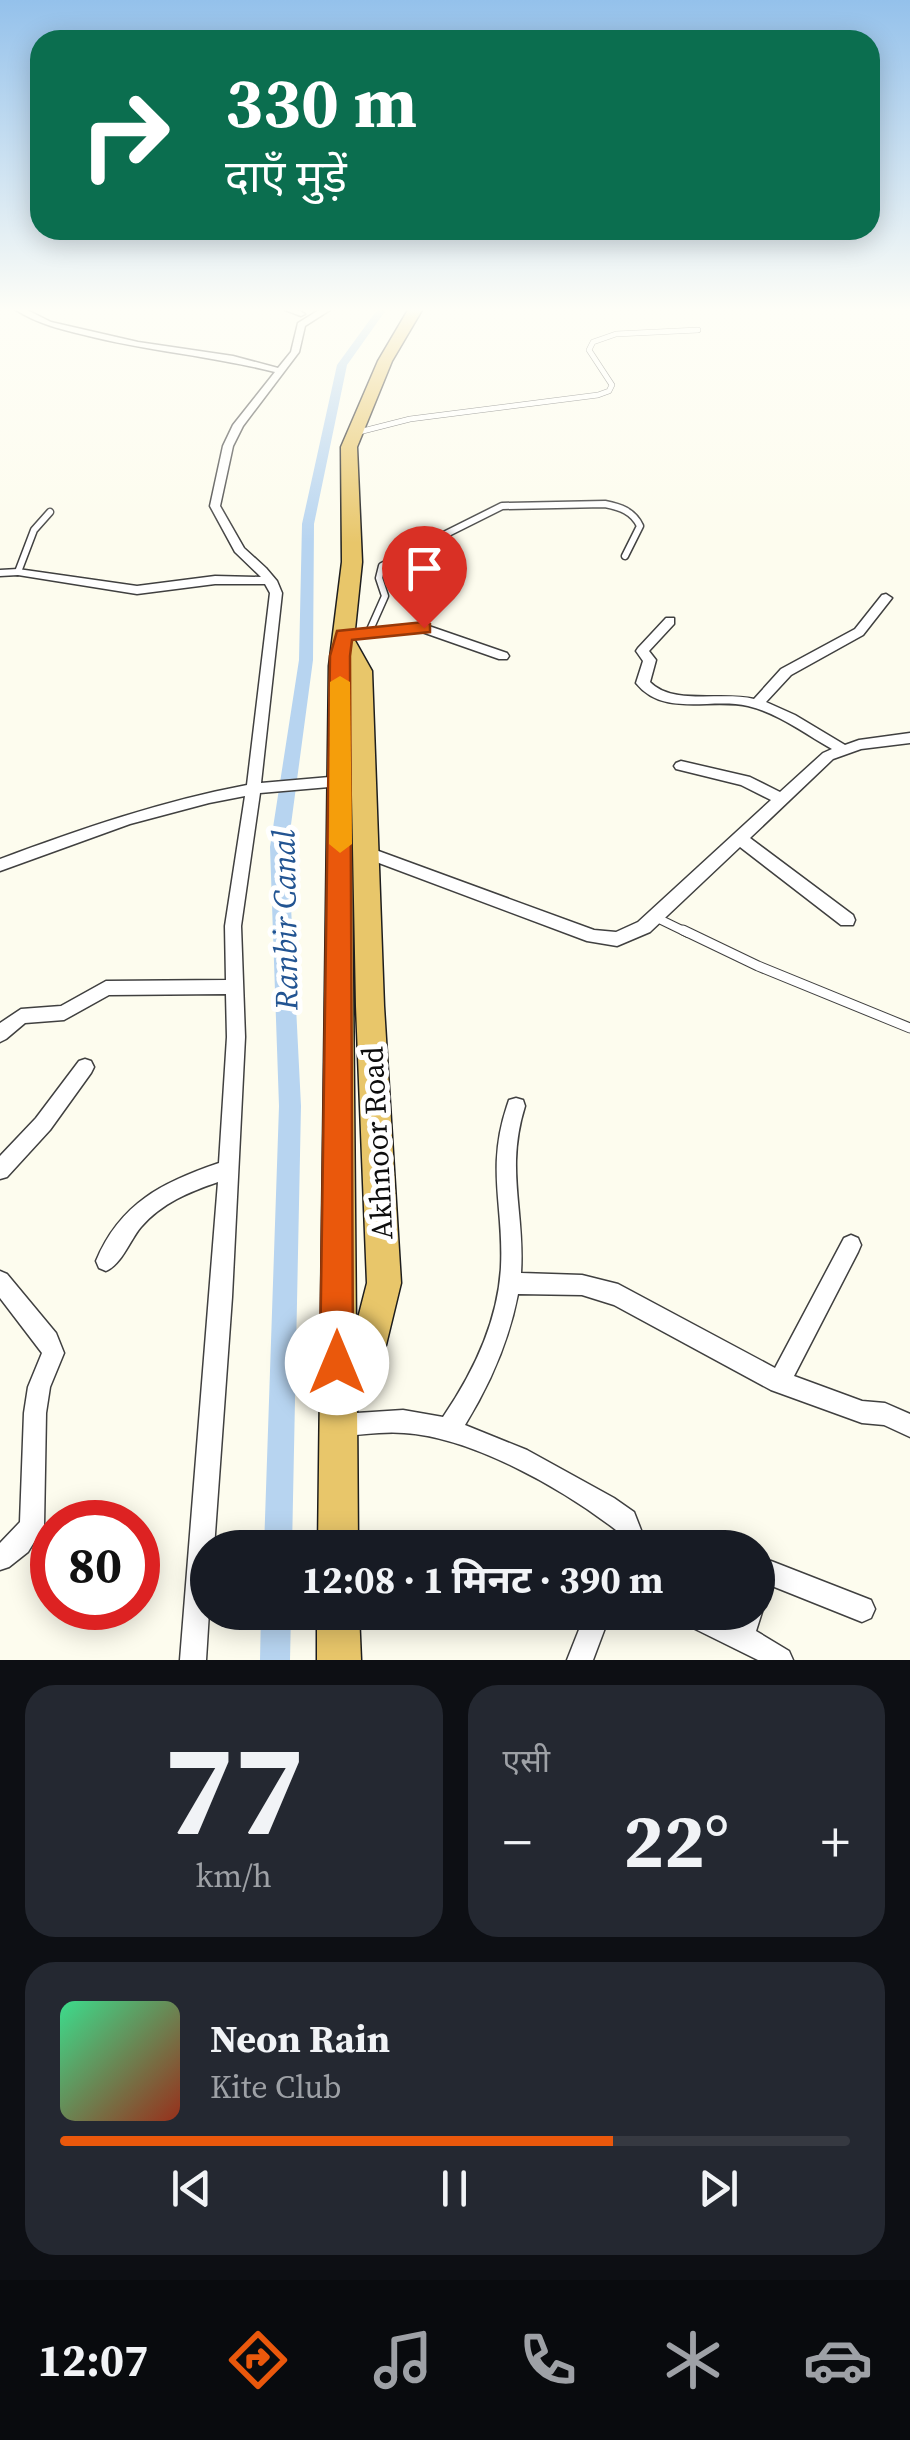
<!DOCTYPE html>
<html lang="hi">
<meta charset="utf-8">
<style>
:root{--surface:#171b24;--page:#242831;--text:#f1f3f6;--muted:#9ea1a6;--line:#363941;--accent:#ea580c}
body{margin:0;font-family:"Source Serif 4","Noto Sans Devanagari",serif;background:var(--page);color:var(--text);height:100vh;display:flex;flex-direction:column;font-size:38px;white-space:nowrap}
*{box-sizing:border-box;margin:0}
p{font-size:32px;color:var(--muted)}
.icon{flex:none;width:55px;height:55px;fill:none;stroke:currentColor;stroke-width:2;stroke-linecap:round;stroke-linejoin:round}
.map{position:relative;height:1660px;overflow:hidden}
.sheet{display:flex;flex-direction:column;gap:25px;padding:25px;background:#0d0f14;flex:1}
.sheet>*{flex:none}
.guide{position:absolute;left:30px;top:30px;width:850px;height:210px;border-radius:30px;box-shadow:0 5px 25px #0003;background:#0b6e4f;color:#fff;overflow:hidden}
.speed{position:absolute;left:30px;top:1500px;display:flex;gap:20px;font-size:50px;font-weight:700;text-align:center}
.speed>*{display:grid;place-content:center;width:130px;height:130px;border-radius:50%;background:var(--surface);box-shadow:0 5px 25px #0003;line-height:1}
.speed .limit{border:15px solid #d22;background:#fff;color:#111}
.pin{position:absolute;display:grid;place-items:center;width:85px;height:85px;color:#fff;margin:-102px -42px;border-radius:50% 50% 50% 0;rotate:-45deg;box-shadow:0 0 10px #0007}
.pin .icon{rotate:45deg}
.me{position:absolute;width:110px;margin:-55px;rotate:0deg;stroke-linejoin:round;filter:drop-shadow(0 0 8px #0008)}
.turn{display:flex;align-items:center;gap:35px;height:210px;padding:0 30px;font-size:45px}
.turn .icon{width:130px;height:130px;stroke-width:2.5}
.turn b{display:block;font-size:70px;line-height:85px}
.big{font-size:75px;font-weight:700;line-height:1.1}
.sheet .widget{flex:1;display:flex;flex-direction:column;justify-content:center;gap:15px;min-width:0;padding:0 35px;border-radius:30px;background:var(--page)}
.sheet .dial{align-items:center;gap:0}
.dial b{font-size:130px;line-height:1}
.song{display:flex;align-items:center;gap:30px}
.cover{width:120px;height:120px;border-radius:15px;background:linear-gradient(135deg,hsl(150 70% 55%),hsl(10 70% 35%))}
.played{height:10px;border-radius:5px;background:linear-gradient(90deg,var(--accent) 70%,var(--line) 70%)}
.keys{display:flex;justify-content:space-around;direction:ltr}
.heat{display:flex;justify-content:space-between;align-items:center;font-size:55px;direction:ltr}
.sheet .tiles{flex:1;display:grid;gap:25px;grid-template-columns:1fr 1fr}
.widget:last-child{grid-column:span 2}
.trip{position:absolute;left:190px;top:1530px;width:585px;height:100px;border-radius:50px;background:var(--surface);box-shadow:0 5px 25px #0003;font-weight:700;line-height:100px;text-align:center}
.menu{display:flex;height:160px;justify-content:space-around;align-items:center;background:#090b0e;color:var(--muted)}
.menu .icon{width:70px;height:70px}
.menu .selected{color:var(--accent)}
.menu b{font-size:45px;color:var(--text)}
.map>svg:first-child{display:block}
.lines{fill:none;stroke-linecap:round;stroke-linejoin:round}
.canal{fill:#b7d4f0;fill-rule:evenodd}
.service-far3-casing{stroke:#404040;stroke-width:6}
.service-far2-casing{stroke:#404040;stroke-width:9}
.service-far1-casing{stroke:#404040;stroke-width:10}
.service-casing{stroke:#404040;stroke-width:11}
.minor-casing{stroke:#404040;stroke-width:3}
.trunk-casing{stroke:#1e1e1e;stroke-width:3}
.service-far3{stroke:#fff;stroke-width:5}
.service-far2{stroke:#fff;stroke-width:6}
.service-far1{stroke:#fff;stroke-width:8}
.service{stroke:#fff;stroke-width:9}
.minor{fill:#fff;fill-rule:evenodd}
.trunk{fill:#e8c66a;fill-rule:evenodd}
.route{fill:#ea580c;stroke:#983908;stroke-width:2.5}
.slow{fill:#f59e0b}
.labels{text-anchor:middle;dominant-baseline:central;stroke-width:10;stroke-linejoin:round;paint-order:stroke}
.street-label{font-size:30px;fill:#0d0d0d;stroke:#fff}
.water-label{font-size:32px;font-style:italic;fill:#225492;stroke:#fff}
</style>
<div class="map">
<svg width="910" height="1660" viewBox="0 0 910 1660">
<rect width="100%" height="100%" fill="#fdfcee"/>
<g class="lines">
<!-- canal -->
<g class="canal">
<polygon points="377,310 386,310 347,365 314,524 313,660 288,847 301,1106 292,1548 264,1548 279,1106 270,847 299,660 302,524 337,365"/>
<polygon points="261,1612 291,1612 290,1660 260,1660"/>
</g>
<!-- service-far3 casing -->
<g class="service-far3-casing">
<polyline id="service-far3" points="355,433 410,419 598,395 609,391 612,385 589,350 593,342 616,334 698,330"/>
</g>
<!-- service-far2 casing -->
<g class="service-far2-casing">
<g id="service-far2">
<polyline points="18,572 34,530 50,512"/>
<path d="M369,632l16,-36 -6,-18 3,-12 120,-60 103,-2c15,3 28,7 35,22l-15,30"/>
</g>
</g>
<!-- service-far1 casing -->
<g class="service-far1-casing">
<polyline id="service-far1" points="655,917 688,933"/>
</g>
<!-- service casing -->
<g class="service-casing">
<polyline id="service" points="683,930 758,966 910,1028"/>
</g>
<!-- minor casing -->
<g class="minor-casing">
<g id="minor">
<path d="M16,310h11l24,12 87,20 95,14 45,12 13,-16 7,-29 21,-13h11l-25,16 -6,26 -56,74 -10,20 -13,60 24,42 22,20 11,13 5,12 -21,190 80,-7 7,5 -7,5 -81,7 -19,133 4,111 -13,260 -18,251h-6l1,64 -3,48h-26l38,-478c-29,10 -56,21 -77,45 -11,13 -19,37 -35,44l-7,-3 -3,-7c24,-58 67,-79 123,-98l8,-126 -1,-43 -117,1 -45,25 -39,3 -19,16 -6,3v-19l21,-14 40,-3 45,-25 120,-1 -1,-54 20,-130 -36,7 -79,21 -130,47v-12c81,-30 162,-58 247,-74l23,-192 -5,-9h-50l-78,10 -119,-19 -18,1v-6l18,-1 119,17 78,-10 46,1 -26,-25 -25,-46 13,-60 10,-21 42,-53c-59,-15 -119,-20 -178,-34 -28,-7 -56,-12 -81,-28z"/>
<polygon points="285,310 298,310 305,314 301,316"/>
<path d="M886,594l6,4 -29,37 -72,40 -25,27 29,13 50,30 14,-5 51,-7v10l-49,6 -28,10 -83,79 103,77 2,5 -2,5h-12l-101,-78 -90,85 -33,14 -30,-5 -224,-84 -3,-4 3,-4h10l221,81 22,2 22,-10 133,-122 -30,-15 -65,-16 -2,-3 2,-3 5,-2 69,16 30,15 43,-39 9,-4c-27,-15 -54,-36 -84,-43 -37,-9 -84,12 -112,-23l7,-22 -7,-10 2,-3 28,-30h8v6l-25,27 7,9 -6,22c23,24 73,9 104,17l27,-30 74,-40 27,-34z"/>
<polygon points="423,624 507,653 509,656 507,659 499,659 422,632 344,639 338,635 344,631"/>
<polygon points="85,1059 91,1061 94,1067 91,1073 50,1130 7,1177 0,1179 0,1156 36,1118 79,1061"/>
<path d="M516,1098l7,2 2,6c-20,64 0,105 -4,167l61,2 36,9 157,84 69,-130 7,-3 7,3 3,7 -3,7 -64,124 68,25 23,2 25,11v23l-26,-12 -22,-2 -91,-33 -157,-85 -32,-10 -64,-1c-9,47 -28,90 -53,131l62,25 87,48 20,14 7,18 -4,18h-24l3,-18c-53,-41 -144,-93 -212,-97 -21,-2 -42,2 -63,3l-8,-3 -3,-8 3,-8 8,-3 62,-4 40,7c30,-44 55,-95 58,-150 3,-61 -15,-98 6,-161l2,-6z"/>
<polygon points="0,1271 7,1274 56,1333 64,1353 50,1387 46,1413 44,1526 28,1552 9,1567 0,1570 0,1543 20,1522 24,1413 28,1387 42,1353 0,1298"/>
<polygon points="771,1561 871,1600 875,1609 871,1618 862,1622 772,1586 767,1597 758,1600 758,1564"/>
<polygon points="758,1603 762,1612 756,1631 789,1651 793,1660 758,1660 679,1621 676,1612 717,1612 734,1621 736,1612 758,1612"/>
<polygon points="586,1612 611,1612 593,1660 567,1660"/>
</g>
</g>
<!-- trunk casing -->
<g class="trunk-casing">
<g id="trunk">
<path d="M408,310h14l-30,51 -35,86 5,115 -8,77 18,32 12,335 17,277 -15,62 -29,58 1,145h-40l11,-882 13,-104 -1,-115 37,-86zM351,742l5,264 11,277 -11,43z"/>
<polygon points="317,1612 359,1612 361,1660 317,1660"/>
</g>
</g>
<!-- service-far3 -->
<use href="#service-far3" class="service-far3"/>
<!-- service-far2 -->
<use href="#service-far2" class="service-far2"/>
<!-- service-far1 -->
<use href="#service-far1" class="service-far1"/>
<!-- service -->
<use href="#service" class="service"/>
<!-- minor -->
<use href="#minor" class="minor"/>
<!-- trunk -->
<use href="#trunk" class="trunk"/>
</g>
<!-- sky -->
<linearGradient id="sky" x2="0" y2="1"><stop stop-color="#94c1eb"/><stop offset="0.57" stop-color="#fefef7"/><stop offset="1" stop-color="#fefef7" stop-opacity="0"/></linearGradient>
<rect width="910" height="543" fill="url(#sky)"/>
<!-- route -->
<polygon class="route" points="424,622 430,624 430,632 352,640 350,656 353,1363 349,1375 337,1380 325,1375 320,1363 330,656 337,631"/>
<!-- slow -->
<polygon class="slow" points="340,676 350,682 352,844 340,853 329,844 330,682"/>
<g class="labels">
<!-- street labels -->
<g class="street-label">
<text transform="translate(377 1143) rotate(-93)">Akhnoor Road</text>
</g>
<!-- water labels -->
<g class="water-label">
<text transform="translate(285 920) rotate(-91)">Ranbir Canal</text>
</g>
</g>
</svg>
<div class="speed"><div class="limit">80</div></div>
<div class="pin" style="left:424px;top:628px;background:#d93025"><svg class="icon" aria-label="arrive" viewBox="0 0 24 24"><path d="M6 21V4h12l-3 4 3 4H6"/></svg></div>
<svg class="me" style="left:337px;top:1363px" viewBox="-20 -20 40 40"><circle r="19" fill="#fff"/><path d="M0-13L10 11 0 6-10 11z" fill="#ea580c"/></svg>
<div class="trip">12:08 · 1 मिनट · 390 m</div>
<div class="guide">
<div class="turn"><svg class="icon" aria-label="right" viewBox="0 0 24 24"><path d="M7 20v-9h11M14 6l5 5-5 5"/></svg><div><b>330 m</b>दाएँ मुड़ें</div></div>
</div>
</div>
<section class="sheet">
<div class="tiles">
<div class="widget dial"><b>77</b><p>km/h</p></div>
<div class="widget"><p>एसी</p>
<div class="heat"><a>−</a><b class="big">22°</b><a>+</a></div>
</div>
<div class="widget">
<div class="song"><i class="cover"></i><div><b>Neon Rain</b><p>Kite Club</p></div></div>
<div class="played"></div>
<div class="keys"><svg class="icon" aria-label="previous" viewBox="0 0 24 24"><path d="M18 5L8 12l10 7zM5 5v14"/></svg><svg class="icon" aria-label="pause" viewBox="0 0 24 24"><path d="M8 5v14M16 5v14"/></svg><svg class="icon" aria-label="next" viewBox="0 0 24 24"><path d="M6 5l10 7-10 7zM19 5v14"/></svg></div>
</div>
</div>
</section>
<nav class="menu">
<b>12:07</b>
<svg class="icon selected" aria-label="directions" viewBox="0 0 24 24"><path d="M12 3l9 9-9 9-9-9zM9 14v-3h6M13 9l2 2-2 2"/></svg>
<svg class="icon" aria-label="music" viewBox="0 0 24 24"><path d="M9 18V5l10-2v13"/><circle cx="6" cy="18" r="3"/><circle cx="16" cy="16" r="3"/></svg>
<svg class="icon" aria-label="phone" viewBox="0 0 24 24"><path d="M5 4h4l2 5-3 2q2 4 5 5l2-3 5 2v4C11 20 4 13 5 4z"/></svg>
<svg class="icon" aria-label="climate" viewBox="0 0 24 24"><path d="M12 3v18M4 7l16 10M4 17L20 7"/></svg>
<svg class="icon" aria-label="car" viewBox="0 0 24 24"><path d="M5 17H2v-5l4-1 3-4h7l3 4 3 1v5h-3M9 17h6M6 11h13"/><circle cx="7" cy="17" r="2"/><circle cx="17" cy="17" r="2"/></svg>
</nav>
